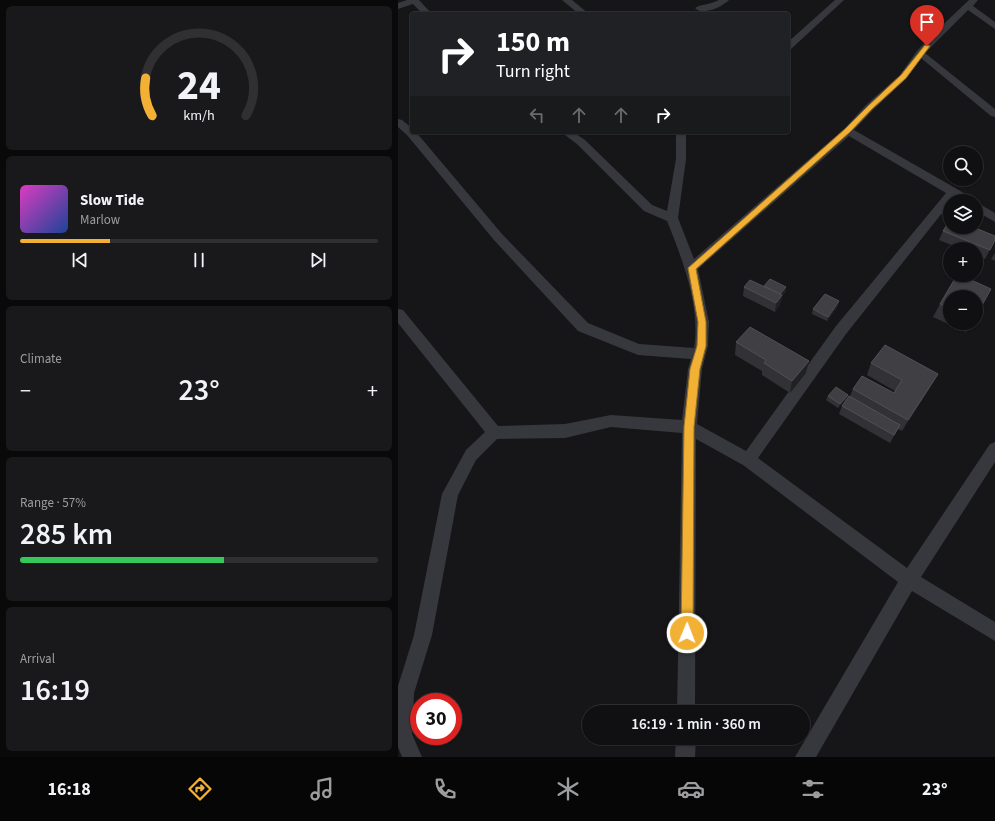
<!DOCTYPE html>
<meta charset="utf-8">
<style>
:root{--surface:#101012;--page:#19191b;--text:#f1f3f6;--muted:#9c9d9f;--line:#303032;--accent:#f2b134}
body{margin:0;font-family:"Source Sans 3",sans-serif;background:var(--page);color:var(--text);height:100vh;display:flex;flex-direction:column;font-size:15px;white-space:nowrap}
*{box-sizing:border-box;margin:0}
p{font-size:13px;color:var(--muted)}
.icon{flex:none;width:22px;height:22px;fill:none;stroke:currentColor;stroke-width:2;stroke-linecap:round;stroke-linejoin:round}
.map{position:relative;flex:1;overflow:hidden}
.drawer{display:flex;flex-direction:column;gap:6px;padding:6px;background:#09090a;width:398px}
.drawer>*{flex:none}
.top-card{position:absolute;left:12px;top:12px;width:380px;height:122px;border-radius:4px;box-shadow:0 1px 3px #0004,0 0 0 1px var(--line);background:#202124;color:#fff;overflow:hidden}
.tools{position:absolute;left:545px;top:146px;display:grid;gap:8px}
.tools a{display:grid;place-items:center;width:40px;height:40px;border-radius:50%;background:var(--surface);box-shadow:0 1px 3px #0004,0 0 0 1px var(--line);font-size:20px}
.speed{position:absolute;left:12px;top:693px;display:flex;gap:8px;font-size:20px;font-weight:700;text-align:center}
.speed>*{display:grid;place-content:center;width:52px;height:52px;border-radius:50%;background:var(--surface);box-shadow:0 1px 3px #0004,0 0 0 1px var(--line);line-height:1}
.speed .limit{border:6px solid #d22;background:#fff;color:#111}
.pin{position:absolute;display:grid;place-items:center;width:34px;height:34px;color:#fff;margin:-41px -17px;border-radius:50% 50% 50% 0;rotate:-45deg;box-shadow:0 0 4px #0007}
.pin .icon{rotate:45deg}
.me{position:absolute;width:44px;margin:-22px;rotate:1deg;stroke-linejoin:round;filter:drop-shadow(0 0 3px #0008)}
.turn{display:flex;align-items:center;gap:14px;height:84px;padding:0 20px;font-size:18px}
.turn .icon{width:52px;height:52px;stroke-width:2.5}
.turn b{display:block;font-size:28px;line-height:34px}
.lanes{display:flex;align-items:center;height:38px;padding:0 20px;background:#0003;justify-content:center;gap:20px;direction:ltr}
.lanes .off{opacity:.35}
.big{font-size:30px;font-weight:600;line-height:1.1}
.drawer .widget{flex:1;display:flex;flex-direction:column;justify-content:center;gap:6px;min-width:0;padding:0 14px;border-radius:6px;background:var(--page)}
.drawer .dial{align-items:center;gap:0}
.dial svg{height:104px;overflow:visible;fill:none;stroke:var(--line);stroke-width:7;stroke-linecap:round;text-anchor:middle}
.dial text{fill:var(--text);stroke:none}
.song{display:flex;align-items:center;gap:12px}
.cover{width:48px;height:48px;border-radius:6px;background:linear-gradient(135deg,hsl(310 70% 55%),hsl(220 70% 35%))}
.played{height:4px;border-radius:2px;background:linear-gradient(90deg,var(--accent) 25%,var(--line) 25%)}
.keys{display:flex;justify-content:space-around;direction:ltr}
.heat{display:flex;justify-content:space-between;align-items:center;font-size:22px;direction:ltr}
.charge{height:6px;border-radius:3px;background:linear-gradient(90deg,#34c759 57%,var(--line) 0)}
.trip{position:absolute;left:184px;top:705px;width:228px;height:40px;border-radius:20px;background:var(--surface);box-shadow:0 1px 3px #0004,0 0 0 1px var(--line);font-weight:600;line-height:40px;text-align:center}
.tab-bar{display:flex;height:64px;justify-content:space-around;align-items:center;background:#060607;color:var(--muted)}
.tab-bar .icon{width:28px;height:28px}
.tab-bar .active{color:var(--accent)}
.tab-bar b{font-size:18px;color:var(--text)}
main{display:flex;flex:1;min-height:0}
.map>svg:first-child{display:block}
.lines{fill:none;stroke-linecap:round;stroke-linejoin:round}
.street{fill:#37383d;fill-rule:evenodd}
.wall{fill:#323236}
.shaded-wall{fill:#212124}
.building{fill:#3f3f44;stroke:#4f5156}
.route{fill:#f2b134;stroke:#9d7322}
</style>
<main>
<section class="drawer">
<div class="widget dial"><svg viewBox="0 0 100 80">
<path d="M14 69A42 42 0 1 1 86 69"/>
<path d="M14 69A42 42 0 0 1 9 40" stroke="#f2b134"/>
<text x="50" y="56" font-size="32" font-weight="700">24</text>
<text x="50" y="72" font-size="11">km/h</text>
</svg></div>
<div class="widget">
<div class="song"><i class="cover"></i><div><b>Slow Tide</b><p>Marlow</p></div></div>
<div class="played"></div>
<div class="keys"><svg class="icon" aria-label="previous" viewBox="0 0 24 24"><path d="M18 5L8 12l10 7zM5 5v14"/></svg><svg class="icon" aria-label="pause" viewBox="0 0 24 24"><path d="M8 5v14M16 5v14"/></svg><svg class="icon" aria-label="next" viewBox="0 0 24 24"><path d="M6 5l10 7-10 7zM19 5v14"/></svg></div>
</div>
<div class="widget"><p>Climate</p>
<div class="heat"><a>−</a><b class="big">23°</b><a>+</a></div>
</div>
<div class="widget"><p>Range · 57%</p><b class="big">285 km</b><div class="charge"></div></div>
<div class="widget"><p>Arrival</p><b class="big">16:19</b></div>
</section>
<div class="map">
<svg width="597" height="757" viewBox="0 0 597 757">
<rect width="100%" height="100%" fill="#161618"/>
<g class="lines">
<!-- street -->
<g class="street">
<polygon points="9,0 21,0 34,14 25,14 15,4 0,9 0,3"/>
<polygon points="164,0 174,0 191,14 181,14"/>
<path d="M321,0h10c-7,7 -26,16 -34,8 5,-4 15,-3 24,-8z"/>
<polygon points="437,0 446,0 393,49 390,50 390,42"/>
<path d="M571,0h9l-5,6 22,16v7l-27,-19 -43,43 70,56v8l-4,-1 -70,-58 -15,21 -32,30 -20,21 103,59 15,9 2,3h-15l-5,-3 -4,3v2l-104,131 -88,124 149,110 83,-124 5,-2v20l-74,115 74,45v19l-83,-50 -96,166h-21l103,-175 -155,-117 -47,-26 -1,273h-18l5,-279 -71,-6 -46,11 -68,1 -21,21 -18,35 -26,140 -18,58 -2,41 10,23h-20l-4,-10v-61l16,-51 28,-141 24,-44 19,-18 -87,-109v-14l5,1 95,116 67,-2 46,-9 71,5 6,-51 3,-10 -53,-4 -60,-24 -84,-91 -87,-105 -9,-8v-8l4,1 10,8v4h4l86,102 86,89 51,21 55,4c7,-41 -12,-90 -27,-127l-23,-10 -67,-67 -16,-12h12l12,8 67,65 15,6 9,-52v-27h10v27l-8,59 16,41 150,-130 22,-24 34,-30 17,-24 13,-14zM451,136l97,57 -110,133 -90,125 -49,-27 5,-55 6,-23 1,-24 -11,-53z"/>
<polygon points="578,202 597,213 597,222 578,211"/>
<polygon points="278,738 298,738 297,757 277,757"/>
</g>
</g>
<!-- wall -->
<g class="wall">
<polygon points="545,231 597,240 587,259 578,255 578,249 563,249 541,240"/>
<polygon points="597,253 597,261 593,259"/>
<polygon points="366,286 388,291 384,296 382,304 377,312 345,296 346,287"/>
<polygon points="552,297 552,323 574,323 568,332 535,317 542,304"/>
<polygon points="440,306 429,321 414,314 415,309"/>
<polygon points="338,342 408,373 392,393 364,375 364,371 337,355"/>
<polygon points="473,363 540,374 533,386 504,431 500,429 492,443 441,414 444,406 452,396 455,389 496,393 497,391 469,375"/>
<polygon points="450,395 448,399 440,408 428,400 430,396"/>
</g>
<!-- shaded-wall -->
<g class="shaded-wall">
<polygon points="388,287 388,291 384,296 382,304 377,312 378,303 380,297"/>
<polygon points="441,301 440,306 429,321 430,317"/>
<polygon points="411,361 408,373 392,393 394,381"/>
<polygon points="540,374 533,386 504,431 510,420"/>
<polygon points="450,395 448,399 440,408 442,404"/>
</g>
<!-- building -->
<g class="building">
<polygon points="552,220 552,227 575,227 597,236 597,240 592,250 545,231"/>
<polygon points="559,275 562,275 593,289 578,316 578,297 552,297 552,309 542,304"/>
<polygon points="372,279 388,287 382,294 366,286"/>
<polygon points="352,280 384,295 378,303 346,287"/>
<polygon points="427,294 441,301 430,317 415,309"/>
<polygon points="352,327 411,361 394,381 366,363 368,360 338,342"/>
<polygon points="487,345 540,374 510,420 455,389 464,376 496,393 504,380 473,363"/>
<polygon points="438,387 450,395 442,404 430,396"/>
<polygon points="451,396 502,425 496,435 444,406"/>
</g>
<!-- route -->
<polygon class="route" points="527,45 532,46 508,78 474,109 452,132 298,269 308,322 308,346 302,369 296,427 295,633 293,637 289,638 285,637 283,633 286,427 292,369 299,346 300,322 290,268 447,129 470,106 503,75"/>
</svg>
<div class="tools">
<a><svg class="icon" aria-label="search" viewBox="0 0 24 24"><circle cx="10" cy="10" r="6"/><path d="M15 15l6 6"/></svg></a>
<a><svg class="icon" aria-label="layers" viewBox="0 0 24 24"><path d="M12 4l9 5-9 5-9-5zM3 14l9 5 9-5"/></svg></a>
<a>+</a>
<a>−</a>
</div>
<div class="speed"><div class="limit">30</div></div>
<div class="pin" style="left:529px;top:46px;background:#d93025"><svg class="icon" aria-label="arrive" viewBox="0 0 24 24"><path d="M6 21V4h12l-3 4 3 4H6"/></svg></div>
<svg class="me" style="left:289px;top:633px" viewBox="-20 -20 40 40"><circle r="17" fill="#f2b134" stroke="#fff" stroke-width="3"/><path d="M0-11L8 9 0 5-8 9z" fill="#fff"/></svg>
<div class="trip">16:19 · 1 min · 360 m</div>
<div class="top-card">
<div class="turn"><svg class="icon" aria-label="right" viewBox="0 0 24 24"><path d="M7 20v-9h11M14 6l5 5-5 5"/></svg><div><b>150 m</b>Turn right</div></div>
<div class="lanes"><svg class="icon off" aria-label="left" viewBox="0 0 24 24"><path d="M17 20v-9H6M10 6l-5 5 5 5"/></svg><svg class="icon off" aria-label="ahead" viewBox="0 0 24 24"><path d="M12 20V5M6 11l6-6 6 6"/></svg><svg class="icon off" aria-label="ahead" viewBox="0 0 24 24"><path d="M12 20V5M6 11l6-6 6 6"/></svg><svg class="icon" aria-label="right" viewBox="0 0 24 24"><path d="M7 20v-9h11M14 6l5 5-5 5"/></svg></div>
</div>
</div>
</main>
<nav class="tab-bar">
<b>16:18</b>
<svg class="icon active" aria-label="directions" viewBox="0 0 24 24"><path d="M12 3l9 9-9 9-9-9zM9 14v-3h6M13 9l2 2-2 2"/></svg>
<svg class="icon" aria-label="music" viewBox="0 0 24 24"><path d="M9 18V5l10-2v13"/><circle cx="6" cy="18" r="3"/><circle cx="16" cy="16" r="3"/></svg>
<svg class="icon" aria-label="phone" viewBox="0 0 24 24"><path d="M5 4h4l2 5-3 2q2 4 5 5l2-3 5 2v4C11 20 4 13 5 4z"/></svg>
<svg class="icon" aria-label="climate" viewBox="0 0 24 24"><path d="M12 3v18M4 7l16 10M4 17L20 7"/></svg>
<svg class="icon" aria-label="car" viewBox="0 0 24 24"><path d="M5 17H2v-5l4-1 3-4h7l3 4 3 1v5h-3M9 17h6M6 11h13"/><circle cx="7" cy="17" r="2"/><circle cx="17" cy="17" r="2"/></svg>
<svg class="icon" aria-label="filters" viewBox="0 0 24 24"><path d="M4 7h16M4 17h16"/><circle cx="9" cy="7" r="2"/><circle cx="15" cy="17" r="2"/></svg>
<b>23°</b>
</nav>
